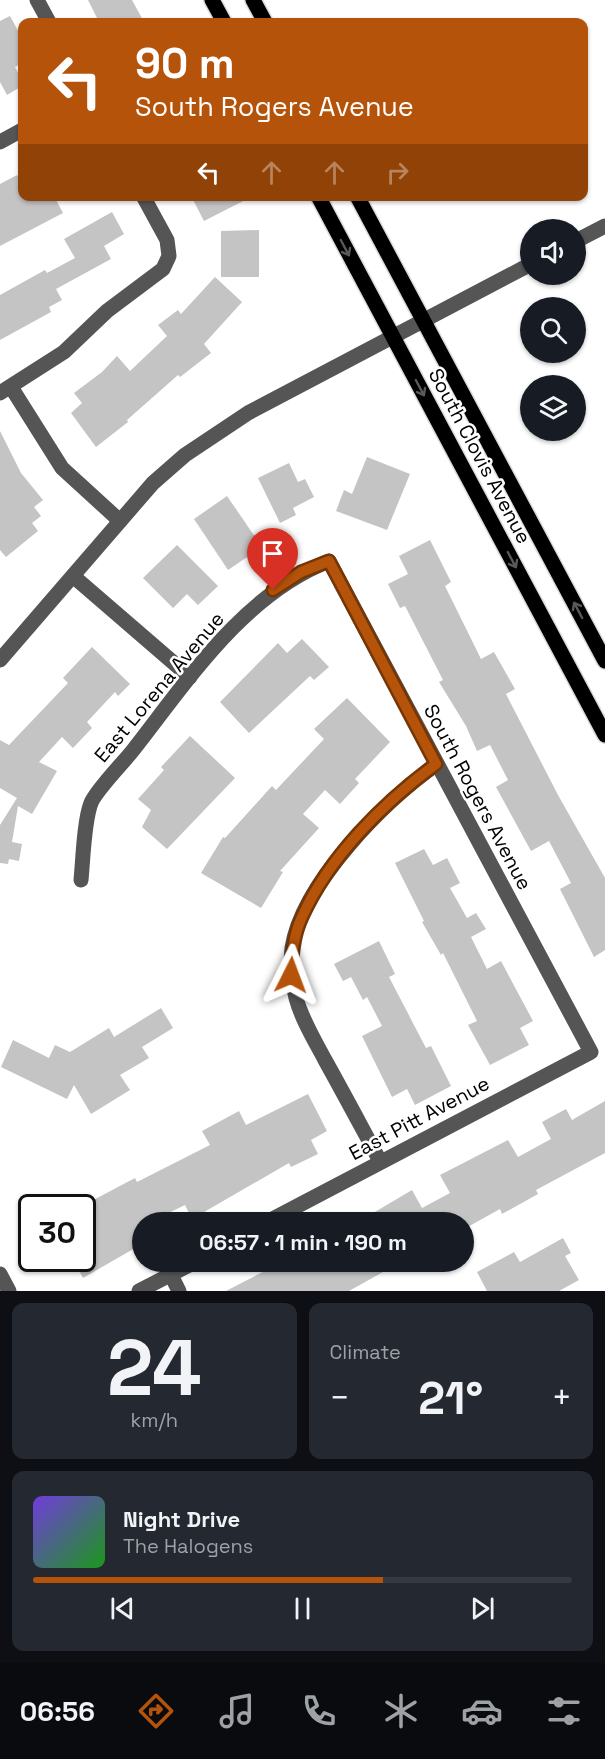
<!DOCTYPE html>
<meta charset="utf-8">
<style>
:root{--surface:#171b24;--page:#242831;--text:#f1f3f6;--muted:#9ea1a6;--line:#363941;--accent:#b45309}
body{margin:0;font-family:"Space Grotesk",sans-serif;background:var(--page);color:var(--text);height:100vh;display:flex;flex-direction:column;font-size:22px;white-space:nowrap}
*{box-sizing:border-box;margin:0}
p{font-size:20px;color:var(--muted)}
.icon{flex:none;width:33px;height:33px;fill:none;stroke:currentColor;stroke-width:2;stroke-linecap:round;stroke-linejoin:round}
.map{position:relative;height:1291px;overflow:hidden}
.sheet{display:flex;flex-direction:column;gap:12px;padding:12px;background:#0d0f14;flex:1}
.sheet>*{flex:none}
.guide{position:absolute;left:18px;top:18px;width:570px;height:183px;border-radius:12px;box-shadow:0 2px 4px #0004;background:#b45309;color:#fff;overflow:hidden}
.controls{position:absolute;left:520px;top:219px;display:grid;gap:12px}
.controls a{display:grid;place-items:center;width:66px;height:66px;border-radius:50%;background:var(--surface);box-shadow:0 2px 4px #0004;font-size:30px}
.speed{position:absolute;left:18px;top:1194px;display:flex;gap:12px;font-size:30px;font-weight:700;text-align:center}
.speed>*{display:grid;place-content:center;width:78px;height:78px;border-radius:50%;background:var(--surface);box-shadow:0 2px 4px #0004;line-height:1}
.speed .limit{border:3px solid #111;border-radius:9px;background:#fff;color:#111}
.pin{position:absolute;display:grid;place-items:center;width:51px;height:51px;color:#fff;margin:-62px -26px;border-radius:50% 50% 50% 0;rotate:-45deg;box-shadow:0 0 6px #0007}
.pin .icon{rotate:45deg}
.me{position:absolute;width:66px;margin:-33px;rotate:3deg;stroke-linejoin:round;filter:drop-shadow(0 0 4px #0008)}
.turn{display:flex;align-items:center;gap:21px;height:126px;padding:0 18px;font-size:27px}
.turn .icon{width:78px;height:78px;stroke-width:2.5}
.turn b{display:block;font-size:42px;line-height:51px}
.lanes{display:flex;align-items:center;height:57px;padding:0 18px;background:#0003;justify-content:center;gap:30px;direction:ltr}
.lanes .off{opacity:.35}
.big{font-size:45px;font-weight:700;line-height:1.1}
.sheet .widget{flex:1;display:flex;flex-direction:column;justify-content:center;gap:9px;min-width:0;padding:0 21px;border-radius:12px;background:var(--page)}
.sheet .dial{align-items:center;gap:0}
.dial b{font-size:78px;line-height:1}
.song{display:flex;align-items:center;gap:18px}
.cover{width:72px;height:72px;border-radius:9px;background:linear-gradient(135deg,hsl(260 70% 55%),hsl(120 70% 35%))}
.played{height:6px;border-radius:3px;background:linear-gradient(90deg,var(--accent) 65%,var(--line) 65%)}
.keys{display:flex;justify-content:space-around;direction:ltr}
.heat{display:flex;justify-content:space-between;align-items:center;font-size:33px;direction:ltr}
.sheet .tiles{flex:1;display:grid;gap:12px;grid-template-columns:1fr 1fr}
.widget:last-child{grid-column:span 2}
.trip{position:absolute;left:132px;top:1212px;width:342px;height:60px;border-radius:30px;background:var(--surface);box-shadow:0 2px 4px #0004;font-weight:700;line-height:60px;text-align:center}
.tab-bar{display:flex;height:96px;justify-content:space-around;align-items:center;background:#090b0e;color:var(--muted)}
.tab-bar .icon{width:42px;height:42px}
.tab-bar .active{color:var(--accent)}
.tab-bar b{font-size:27px;color:var(--text)}
.map>svg:first-child{display:block}
.building{fill:#c4c4c4}
.lines{fill:none;stroke-linecap:round;stroke-linejoin:round}
.major-casing{stroke:#dbdbdb;stroke-width:18}
.minor{stroke:#555;stroke-width:15}
.major{stroke:#000;stroke-width:15}
.oneway{stroke:#595959}
.route-casing{stroke:#753606;stroke-width:15}
.route{stroke:#b45309;stroke-width:10}
.labels{text-anchor:middle;dominant-baseline:central;stroke-width:5;stroke-linejoin:round;paint-order:stroke}
.street-label{font-size:20px;fill:#000;stroke:#fff}
</style>
<div class="map">
<svg width="605" height="1291" viewBox="0 0 605 1291">
<rect width="100%" height="100%" fill="#fff"/>
<!-- building -->
<g class="building">
<polygon points="88,0 132,0 144,22 99,22"/>
<polygon points="10,16 22,38 22,63 15,67 22,80 22,86 7,95 0,82 0,21"/>
<polygon points="17,175 22,185 22,196 54,196 63,213 0,246 0,184"/>
<polygon points="191,196 253,196 204,221"/>
<polygon points="112,212 124,234 104,246 111,259 56,289 62,300 49,307 51,312 0,340 0,295 45,270 47,273 75,258 64,239"/>
<polygon points="259,230 259,277 221,277 221,231"/>
<polygon points="215,277 242,302 204,344 211,353 180,377 178,375 127,420 128,422 96,447 71,413 82,403 74,393 102,372 117,356 130,371 167,336 158,325 178,310 181,314"/>
<polygon points="0,431 21,473 43,500 34,507 41,516 32,523 38,531 6,557 0,550"/>
<polygon points="367,457 410,474 387,530 336,511 344,490 352,494"/>
<polygon points="289,463 298,482 305,479 314,497 293,508 296,515 280,523 258,478"/>
<polygon points="227,496 262,547 228,570 194,519"/>
<polygon points="430,540 451,582 445,586 481,659 494,652 515,689 506,694 558,795 605,878 605,950 594,957 560,889 571,883 549,841 531,851 496,787 508,780 490,745 477,751 466,726 439,682 443,680 405,606 400,608 388,584 408,574 399,556"/>
<polygon points="177,545 218,586 198,605 187,594 173,608 143,578"/>
<polygon points="302,639 329,667 314,680 310,676 249,733 220,702 278,643 287,653"/>
<polygon points="92,647 130,684 118,696 115,692 87,722 92,728 73,748 62,737 39,762 57,771 32,814 18,806 12,842 22,844 19,861 9,859 8,864 0,863 0,825 17,798 0,788 0,740 9,745 68,683 63,678"/>
<polygon points="347,698 390,742 355,779 359,783 340,804 325,790 303,814 319,828 280,871 283,872 261,908 201,873 223,837 225,838 272,786 276,790 324,739 314,729"/>
<polygon points="190,736 235,778 167,849 142,827 151,810 138,799 164,770 161,767"/>
<polygon points="424,849 433,865 447,858 460,883 450,888 467,918 476,913 486,929 471,937 487,969 501,961 533,1021 520,1028 529,1045 490,1065 468,1025 477,1021 443,953 441,955 422,922 424,921 395,863"/>
<polygon points="379,941 395,974 389,977 426,1048 431,1046 451,1086 415,1105 407,1089 392,1097 362,1036 382,1026 367,997 363,1000 351,977 343,981 334,964"/>
<polygon points="161,1008 173,1028 142,1047 149,1058 120,1075 130,1090 91,1114 74,1085 67,1099 1,1067 13,1040 49,1058 55,1045 70,1052 109,1028 114,1037"/>
<polygon points="308,1094 327,1131 311,1140 318,1154 291,1167 289,1163 192,1219 185,1205 150,1222 142,1222 142,1244 83,1278 72,1258 82,1258 82,1206 135,1178 137,1182 210,1145 202,1131 239,1111 246,1125"/>
<polygon points="605,1101 605,1153 536,1190 538,1194 502,1214 500,1209 464,1229 464,1222 358,1222 412,1190 422,1208 450,1193 440,1175 508,1140 518,1157 551,1139 542,1122 566,1109 572,1120"/>
<polygon points="563,1238 571,1253 565,1256 579,1280 559,1291 487,1291 477,1272 514,1252 520,1262"/>
<polygon points="272,1262 401,1262 349,1291 226,1291 274,1266"/>
</g>
<g class="lines">
<!-- major casing -->
<g class="major-casing">
<g id="major">
<polyline points="212,0 224,22"/>
<polyline points="253,0 265,22"/>
<polyline points="318,196 605,735"/>
<polyline points="357,196 605,661"/>
</g>
</g>
<!-- minor -->
<g class="minor">
<polyline points="37,0 49,22"/>
<polyline points="0,142 22,130"/>
<polyline points="576,241 605,226"/>
<polyline points="11,387 62,468 120,521"/>
<polyline points="0,393 64,352 107,311 163,269 169,256 167,240 143,196"/>
<polyline points="73,576 190,677"/>
<polyline points="0,660 153,483 185,455 248,413 531,264"/>
<path d="M81,880c2,-20 3,-59 10,-77 5,-13 33,-41 43,-54 54,-69 110,-155 195,-188l262,491 -324,170"/>
<path d="M380,1161c-18,-33 -36,-67 -55,-101 -10,-19 -23,-40 -29,-62 -4,-16 -6,-33 -4,-50 10,-65 93,-147 145,-184"/>
<polyline points="0,1274 9,1291"/>
<polyline points="171,1275 179,1291"/>
<polyline points="139,1291 195,1262"/>
</g>
<!-- major -->
<use href="#major" class="major"/>
</g>
<!-- one-way arrows -->
<defs><path id="oneway-shaft" d="M-6 0H5M1.5-3L5.5 0L1.5 3" fill="none" stroke-width="1.6" stroke-linecap="round" stroke-linejoin="round" transform="scale(1.5)"/></defs>
<g class="oneway">
<use href="#oneway-shaft" transform="translate(345 248) rotate(62)"/>
<use href="#oneway-shaft" transform="translate(420 388) rotate(62)"/>
<use href="#oneway-shaft" transform="translate(512 560) rotate(62)"/>
<use href="#oneway-shaft" transform="translate(578 610) rotate(-118)"/>
</g>
<g class="lines">
<!-- route casing -->
<g class="route-casing">
<path id="route" d="M273,590l28,-18 28,-11 107,203c-53,39 -107,93 -134,153 -9,19 -10,39 -11,58"/>
</g>
<!-- route -->
<use href="#route" class="route"/>
</g>
<g class="labels">
<!-- street labels -->
<g class="street-label">
<text transform="translate(480 456) rotate(62)">South Clovis Avenue</text>
<text transform="translate(159 687) rotate(-50)">East Lorena Avenue</text>
<text transform="translate(478 797) rotate(62)">South Rogers Avenue</text>
<text transform="translate(419 1118) rotate(-28)">East Pitt Avenue</text>
</g>
</g>
</svg>
<div class="controls">
<a><svg class="icon" aria-label="sound" viewBox="0 0 24 24"><path d="M4 9h4l5-4v14l-5-4H4zM17 9q2 3 0 6"/></svg></a>
<a><svg class="icon" aria-label="search" viewBox="0 0 24 24"><circle cx="10" cy="10" r="6"/><path d="M15 15l6 6"/></svg></a>
<a><svg class="icon" aria-label="layers" viewBox="0 0 24 24"><path d="M12 4l9 5-9 5-9-5zM3 14l9 5 9-5"/></svg></a>
</div>
<div class="speed"><div class="limit">30</div></div>
<div class="pin" style="left:273px;top:590px;background:#d93025"><svg class="icon" aria-label="arrive" viewBox="0 0 24 24"><path d="M6 21V4h12l-3 4 3 4H6"/></svg></div>
<svg class="me" style="left:291px;top:975px" viewBox="-20 -20 40 40"><path d="M0-17L14 15 0 8-14 15z" fill="#b45309" stroke="#fff" stroke-width="4"/></svg>
<div class="trip">06:57 · 1 min · 190 m</div>
<div class="guide">
<div class="turn"><svg class="icon" aria-label="left" viewBox="0 0 24 24"><path d="M17 20v-9H6M10 6l-5 5 5 5"/></svg><div><b>90 m</b>South Rogers Avenue</div></div>
<div class="lanes"><svg class="icon" aria-label="left" viewBox="0 0 24 24"><path d="M17 20v-9H6M10 6l-5 5 5 5"/></svg><svg class="icon off" aria-label="ahead" viewBox="0 0 24 24"><path d="M12 20V5M6 11l6-6 6 6"/></svg><svg class="icon off" aria-label="ahead" viewBox="0 0 24 24"><path d="M12 20V5M6 11l6-6 6 6"/></svg><svg class="icon off" aria-label="right" viewBox="0 0 24 24"><path d="M7 20v-9h11M14 6l5 5-5 5"/></svg></div>
</div>
</div>
<section class="sheet">
<div class="tiles">
<div class="widget dial"><b>24</b><p>km/h</p></div>
<div class="widget"><p>Climate</p>
<div class="heat"><a>−</a><b class="big">21°</b><a>+</a></div>
</div>
<div class="widget">
<div class="song"><i class="cover"></i><div><b>Night Drive</b><p>The Halogens</p></div></div>
<div class="played"></div>
<div class="keys"><svg class="icon" aria-label="previous" viewBox="0 0 24 24"><path d="M18 5L8 12l10 7zM5 5v14"/></svg><svg class="icon" aria-label="pause" viewBox="0 0 24 24"><path d="M8 5v14M16 5v14"/></svg><svg class="icon" aria-label="next" viewBox="0 0 24 24"><path d="M6 5l10 7-10 7zM19 5v14"/></svg></div>
</div>
</div>
</section>
<nav class="tab-bar">
<b>06:56</b>
<svg class="icon active" aria-label="directions" viewBox="0 0 24 24"><path d="M12 3l9 9-9 9-9-9zM9 14v-3h6M13 9l2 2-2 2"/></svg>
<svg class="icon" aria-label="music" viewBox="0 0 24 24"><path d="M9 18V5l10-2v13"/><circle cx="6" cy="18" r="3"/><circle cx="16" cy="16" r="3"/></svg>
<svg class="icon" aria-label="phone" viewBox="0 0 24 24"><path d="M5 4h4l2 5-3 2q2 4 5 5l2-3 5 2v4C11 20 4 13 5 4z"/></svg>
<svg class="icon" aria-label="climate" viewBox="0 0 24 24"><path d="M12 3v18M4 7l16 10M4 17L20 7"/></svg>
<svg class="icon" aria-label="car" viewBox="0 0 24 24"><path d="M5 17H2v-5l4-1 3-4h7l3 4 3 1v5h-3M9 17h6M6 11h13"/><circle cx="7" cy="17" r="2"/><circle cx="17" cy="17" r="2"/></svg>
<svg class="icon" aria-label="filters" viewBox="0 0 24 24"><path d="M4 7h16M4 17h16"/><circle cx="9" cy="7" r="2"/><circle cx="15" cy="17" r="2"/></svg>
</nav>
